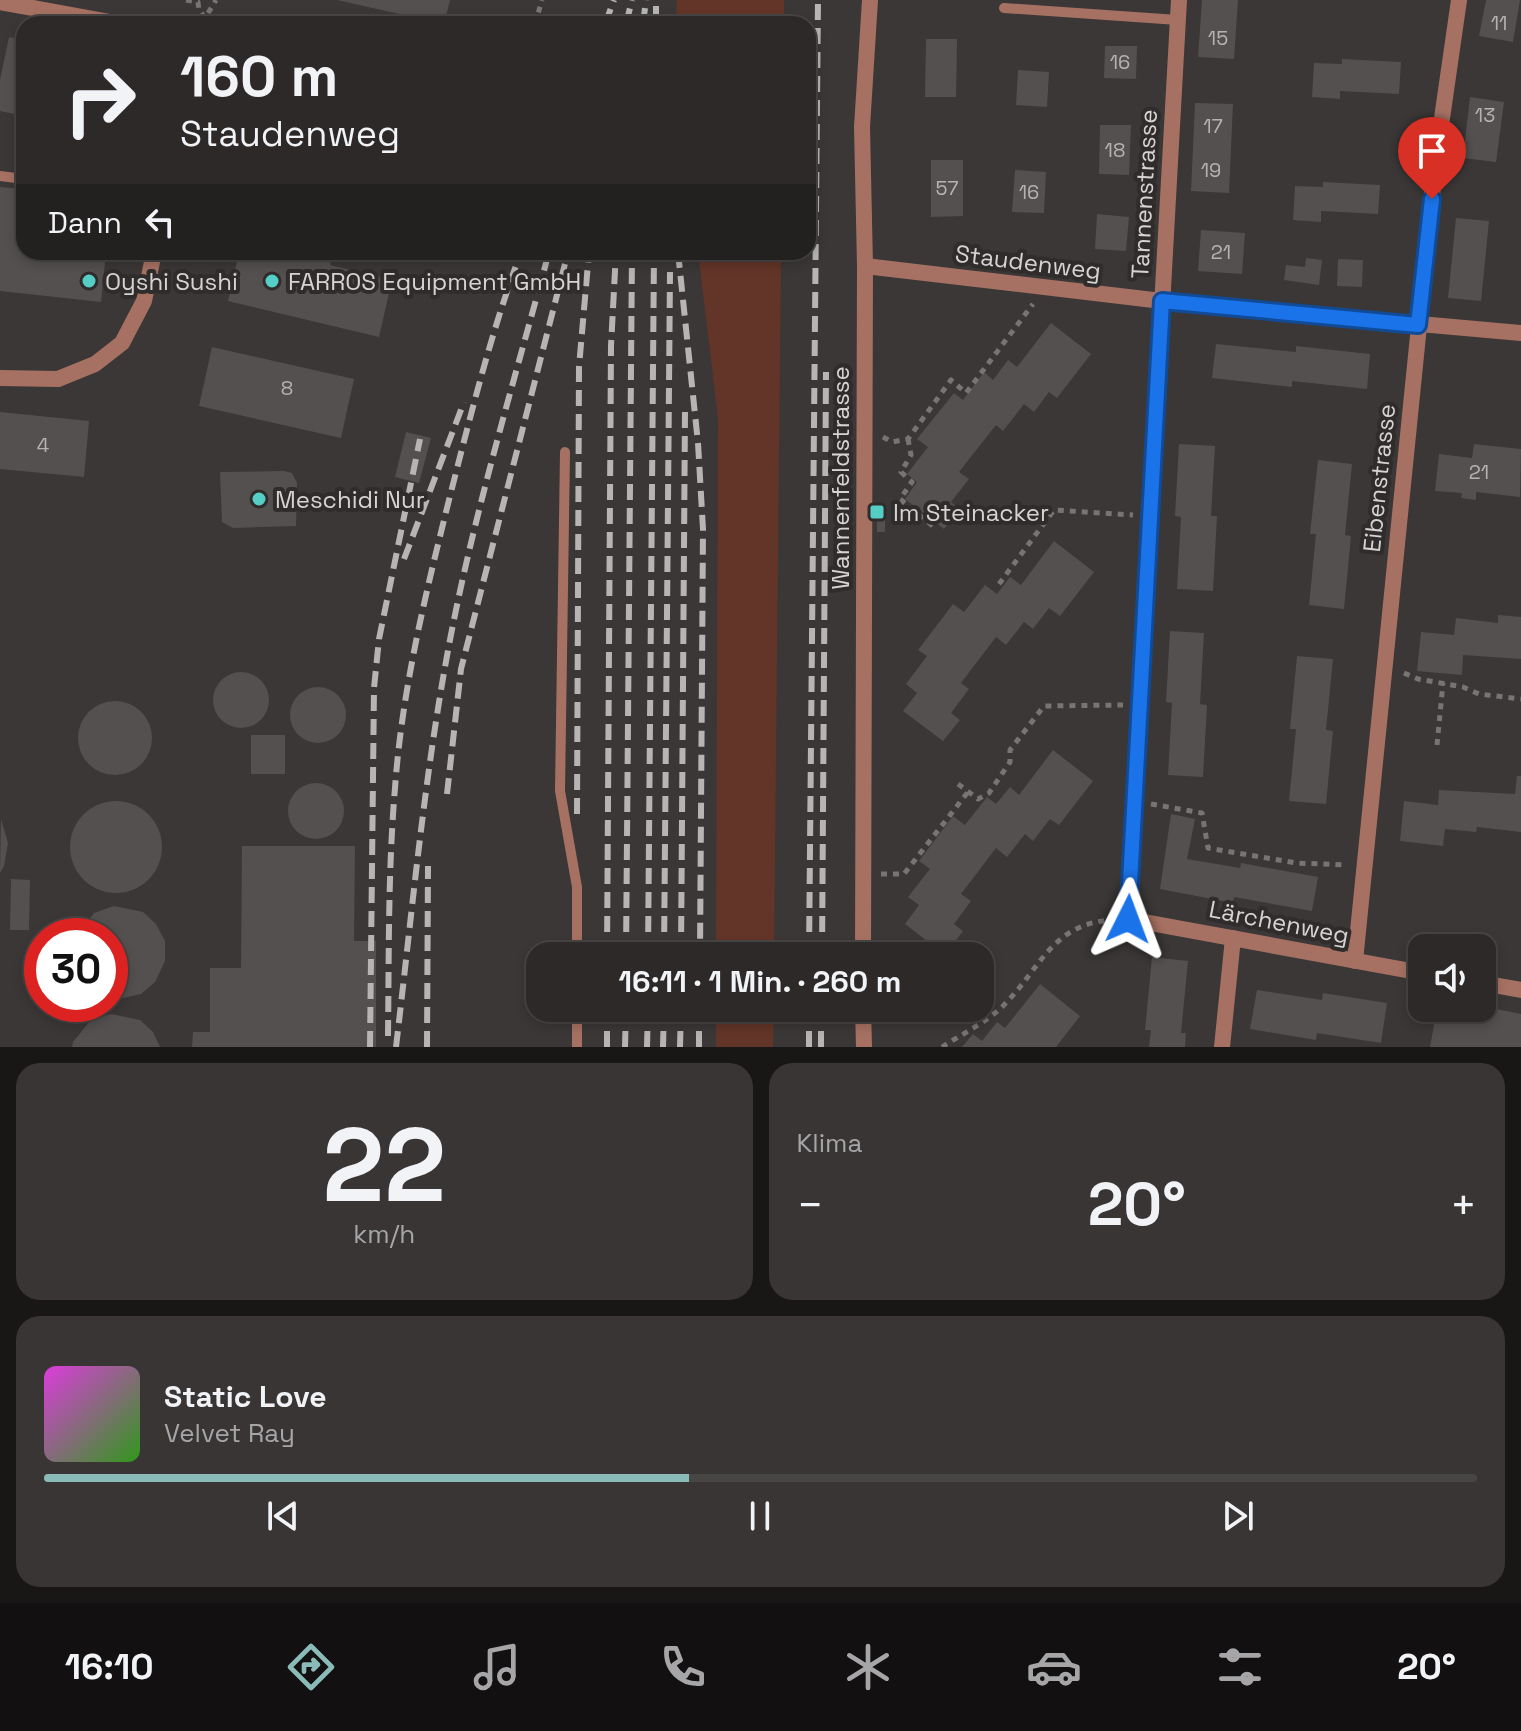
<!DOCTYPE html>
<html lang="de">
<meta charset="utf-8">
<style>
:root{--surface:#2c2928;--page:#383534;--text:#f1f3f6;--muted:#a6a6a8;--line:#484545;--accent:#8bbbb9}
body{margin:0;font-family:"Space Grotesk",sans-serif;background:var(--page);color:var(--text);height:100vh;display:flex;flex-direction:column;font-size:30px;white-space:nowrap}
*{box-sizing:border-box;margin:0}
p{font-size:26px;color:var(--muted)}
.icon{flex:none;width:44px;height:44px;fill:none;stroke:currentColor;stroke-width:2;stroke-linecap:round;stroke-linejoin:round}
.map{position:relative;height:1047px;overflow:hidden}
.panel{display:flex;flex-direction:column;gap:16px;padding:16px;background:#181716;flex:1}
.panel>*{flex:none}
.top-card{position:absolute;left:16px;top:16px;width:800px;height:244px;border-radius:24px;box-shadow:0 4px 12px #0003,0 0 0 2px var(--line);background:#2c2928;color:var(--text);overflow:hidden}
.tools{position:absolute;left:1408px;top:934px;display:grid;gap:16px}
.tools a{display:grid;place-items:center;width:88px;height:88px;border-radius:16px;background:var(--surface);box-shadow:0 4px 12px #0003,0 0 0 2px var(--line);font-size:40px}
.speed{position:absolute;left:24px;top:918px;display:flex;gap:16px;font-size:40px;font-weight:700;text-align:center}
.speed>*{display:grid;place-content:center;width:104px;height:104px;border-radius:50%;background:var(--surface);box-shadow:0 4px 12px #0003,0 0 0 2px var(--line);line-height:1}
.speed .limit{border:12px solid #d22;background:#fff;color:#111}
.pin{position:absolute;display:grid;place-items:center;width:68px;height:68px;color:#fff;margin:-82px -34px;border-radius:50% 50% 50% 0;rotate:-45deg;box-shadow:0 0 8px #0007}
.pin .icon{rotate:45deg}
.me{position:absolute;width:88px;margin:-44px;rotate:3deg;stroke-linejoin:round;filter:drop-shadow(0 0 6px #0008)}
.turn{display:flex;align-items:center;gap:28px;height:168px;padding:0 32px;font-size:36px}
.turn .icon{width:104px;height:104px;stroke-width:2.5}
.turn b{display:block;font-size:56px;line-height:68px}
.then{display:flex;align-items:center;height:76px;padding:0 32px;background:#0003;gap:16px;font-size:30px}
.big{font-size:60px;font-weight:700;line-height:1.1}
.panel .card{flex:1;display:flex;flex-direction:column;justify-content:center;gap:12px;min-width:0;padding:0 28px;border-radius:24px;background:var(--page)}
.panel .dial{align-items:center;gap:0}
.dial b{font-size:104px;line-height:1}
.song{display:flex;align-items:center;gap:24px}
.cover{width:96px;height:96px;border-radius:12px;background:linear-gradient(135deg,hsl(300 70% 55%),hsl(110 70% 35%))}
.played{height:8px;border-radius:4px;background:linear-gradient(90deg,var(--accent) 45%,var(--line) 45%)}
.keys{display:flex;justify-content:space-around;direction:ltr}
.heat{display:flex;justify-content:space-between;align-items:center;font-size:44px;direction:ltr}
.panel .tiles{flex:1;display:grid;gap:16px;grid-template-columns:1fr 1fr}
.card:last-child{grid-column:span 2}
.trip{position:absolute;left:526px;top:942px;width:468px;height:80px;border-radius:24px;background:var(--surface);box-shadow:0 4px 12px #0003,0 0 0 2px var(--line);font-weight:700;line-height:80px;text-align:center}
.dock{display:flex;height:128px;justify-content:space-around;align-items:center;background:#121010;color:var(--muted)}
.dock .icon{width:56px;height:56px}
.dock .selected{color:var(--accent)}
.dock b{font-size:36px;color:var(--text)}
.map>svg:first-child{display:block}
.green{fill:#633528}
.building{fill:#53504f}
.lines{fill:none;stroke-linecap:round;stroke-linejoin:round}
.path{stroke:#777473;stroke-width:5;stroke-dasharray:6 6;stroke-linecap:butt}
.lane{stroke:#a67162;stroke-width:10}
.street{stroke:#a67162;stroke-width:16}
.rail{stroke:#b7b5b4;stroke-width:6;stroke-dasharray:16 8;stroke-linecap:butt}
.route-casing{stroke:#114b97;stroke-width:20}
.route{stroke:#1a73e8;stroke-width:14}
.poi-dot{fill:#55cec5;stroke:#302c2c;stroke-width:3}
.labels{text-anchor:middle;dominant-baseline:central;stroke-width:8;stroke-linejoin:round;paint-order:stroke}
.number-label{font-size:20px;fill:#b5b3b2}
.street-label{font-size:24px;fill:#d6d4d3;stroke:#302c2c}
.poi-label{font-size:24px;fill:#d6d4d3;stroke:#302c2c;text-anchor:start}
</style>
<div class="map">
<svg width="1521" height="1047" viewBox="0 0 1521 1047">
<rect width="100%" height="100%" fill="#3a3736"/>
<!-- green -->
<g class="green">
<polygon points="677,0 784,0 784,24 676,24"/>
<polygon points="698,252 781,252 774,956 716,956 718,418"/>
<polygon points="716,1008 774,1008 773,1047 716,1047"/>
</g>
<!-- building -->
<g class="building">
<polygon points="337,0 450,0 444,24"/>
<polygon points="1202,0 1238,0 1234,59 1198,57"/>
<polygon points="1486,0 1520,0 1513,42 1479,36"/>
<polygon points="9,37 24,40 24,116 0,111 0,80"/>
<polygon points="926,39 957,39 956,97 925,97"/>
<polygon points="1105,46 1137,46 1136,79 1104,78"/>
<polygon points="1342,59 1401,62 1399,94 1340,91 1340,99 1312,97 1314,63 1342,64"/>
<polygon points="1018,70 1049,72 1047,107 1016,105"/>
<polygon points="1470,97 1504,102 1496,162 1463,158"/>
<polygon points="1195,103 1233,104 1229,193 1191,191"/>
<polygon points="1100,125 1131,125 1129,175 1099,174"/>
<polygon points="931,160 963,160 963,216 931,217"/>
<polygon points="1015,170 1046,172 1044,213 1012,212"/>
<polygon points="1323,182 1380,185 1378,214 1321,211 1321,222 1293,220 1295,186 1323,187"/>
<polygon points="0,187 24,189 24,252 106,252 101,302 0,291"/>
<polygon points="1097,214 1129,217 1126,251 1095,249"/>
<polygon points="1456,218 1489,221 1481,301 1448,298"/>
<polygon points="1201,230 1245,233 1242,274 1198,271"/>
<polygon points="239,252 333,252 330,265 392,280 379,337 228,301"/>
<polygon points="1306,258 1322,260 1319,285 1284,280 1286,265 1305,267"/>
<polygon points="1338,259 1363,260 1362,287 1337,286"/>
<polygon points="1051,323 1091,354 1057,398 1049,392 1034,412 1024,404 1003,431 996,425 959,472 969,479 951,502 960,509 944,529 905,499 917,482 907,474 928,447 917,439 954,393 963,400 984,372 993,380 1008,360 1017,367"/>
<polygon points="1216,344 1296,352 1296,346 1370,354 1367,389 1292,381 1292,387 1212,378"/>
<polygon points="212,347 354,379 341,438 199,406"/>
<polygon points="0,412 89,421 84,477 0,469"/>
<polygon points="406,432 431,438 419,483 395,477"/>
<polygon points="1179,444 1215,446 1211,516 1217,516 1213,591 1177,589 1181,517 1175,516"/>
<polygon points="1474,444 1521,449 1520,497 1476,492 1476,500 1461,498 1462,493 1435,491 1439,454 1472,458"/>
<polygon points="1318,460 1352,464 1345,535 1351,536 1344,609 1309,605 1316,534 1310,534"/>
<polygon points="284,471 292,473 297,483 296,526 233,528 222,522 220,472"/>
<rect x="877" y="516" width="8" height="16"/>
<polygon points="1054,541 1094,572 1060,616 1049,608 1033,629 1024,622 1006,645 996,637 961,683 969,689 951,713 960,720 943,741 903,711 917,693 906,684 927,656 918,650 953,604 964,612 985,585 997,594 1010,577 1021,585"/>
<polygon points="1498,615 1521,617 1521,659 1463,655 1462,675 1417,671 1421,632 1454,635 1456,618 1498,623"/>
<polygon points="1170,631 1204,633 1200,704 1207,705 1203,777 1168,775 1172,703 1166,702"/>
<polygon points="1297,656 1333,659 1326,730 1333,731 1326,804 1289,801 1296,729 1290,729"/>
<circle cx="241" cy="700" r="28"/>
<circle cx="318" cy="715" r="28"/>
<circle cx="115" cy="738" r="37"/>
<rect x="251" y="735" width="34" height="39"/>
<polygon points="1053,750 1093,781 1059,825 1050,819 1033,841 1025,834 1007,857 996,848 961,894 971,901 954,924 963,931 945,955 905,924 919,905 908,897 930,869 919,861 953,816 965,825 987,797 996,804 1010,787 1019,795"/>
<polygon points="1517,776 1521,776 1521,832 1477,827 1476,832 1445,829 1443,846 1400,841 1404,801 1438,805 1439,790 1515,794"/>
<circle cx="316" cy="811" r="28"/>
<circle cx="116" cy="847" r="46"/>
<polygon points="1171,814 1195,819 1187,859 1240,868 1241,863 1318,877 1312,911 1234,897 1233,903 1160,889"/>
<polygon points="1,819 8,843 4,866 0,873"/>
<polygon points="242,846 355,846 354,941 376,941 376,1047 192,1047 193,1032 210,1032 210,968 241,968"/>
<polygon points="11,879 30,880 29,930 10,930"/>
<polygon points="114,906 143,912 156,924 165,941 165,961 155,982 141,994 114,1000 110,998 110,936 76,936 94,913"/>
<polygon points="1152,957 1188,961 1181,1033 1186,1033 1185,1047 1149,1047 1151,1030 1145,1030"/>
<polygon points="1040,984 1080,1016 1056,1047 962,1047 973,1034 982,1041 997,1022 1005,1028"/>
<polygon points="1257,990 1322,1000 1323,993 1387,1003 1381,1043 1317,1033 1316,1040 1250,1029"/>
<polygon points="1482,1006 1521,1014 1521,1047 1430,1047 1437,1008"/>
<polygon points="111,1014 140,1020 153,1032 160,1047 72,1047 73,1042 90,1021"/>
</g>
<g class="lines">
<!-- path -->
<g class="path">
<polyline points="186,0 198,2 199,10 205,18"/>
<polyline points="204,24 205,18 216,0"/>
<polyline points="535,24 542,0"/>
<polyline points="883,437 892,442 908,439 951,380 966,393 1033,304"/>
<polyline points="908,439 911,455 901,472 912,482 900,499 934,527"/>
<polyline points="999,584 1054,510 1133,515"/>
<polyline points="1404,673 1418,679 1463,687 1479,694 1521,699"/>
<polyline points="1437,745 1443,683"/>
<polyline points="958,784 978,799 989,793 1010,762 1010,750 1044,706 1123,705"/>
<polyline points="1151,804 1202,813 1208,848 1296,863 1346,865"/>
<polyline points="881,874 904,874 968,792"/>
<path d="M942,1047c20,-13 45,-25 62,-42 36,-36 48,-81 107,-85"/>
</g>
<!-- lane -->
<g class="lane">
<polyline points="1004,8 1178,20"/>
<polyline points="0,176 24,179"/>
<polyline points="565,452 560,791 577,887 577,956"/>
<polyline points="577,1047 577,1008"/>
</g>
<!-- street -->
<g class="street">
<polyline points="1179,0 1128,919 1422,973"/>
<polyline points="0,2 121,24"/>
<polyline points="865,266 1162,301 1521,333"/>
<polyline points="0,378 58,379 95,364 122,343 144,301 154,252"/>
<polyline points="863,956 865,266 862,127 870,0"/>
<polyline points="1355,961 1435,167 1459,0"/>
<polyline points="1482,983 1521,990"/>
<polyline points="863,1008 864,1047"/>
<polyline points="1222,1047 1233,938"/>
</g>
<!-- rail -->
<g class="rail">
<polyline points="656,6 656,24"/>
<polyline points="605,24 614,0"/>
<polyline points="626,24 632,0"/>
<polyline points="643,24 646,0"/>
<polyline points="678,252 698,443 703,529 700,956"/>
<polyline points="404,559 464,402"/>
<polyline points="447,794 461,669 568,252"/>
<polyline points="577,814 579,367 589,252"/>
<polyline points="607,956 611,346 616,252"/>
<polyline points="626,956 632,252"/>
<polyline points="648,956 654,252"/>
<polyline points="664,956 670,272"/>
<polyline points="681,956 685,411"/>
<polyline points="809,956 818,0"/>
<polyline points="822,956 826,372"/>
<path d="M388,1036c1,-83 0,-166 7,-248 7,-99 31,-196 55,-292 21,-82 41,-164 71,-244"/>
<polyline points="370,1047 374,688 379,639 420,439"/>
<path d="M396,1047c16,-134 28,-269 53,-402 25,-132 65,-263 100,-393"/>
<polyline points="427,1047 428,866"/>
<polyline points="607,1047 607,1008"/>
<polyline points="625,1047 626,1008"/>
<polyline points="647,1047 648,1008"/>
<polyline points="663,1047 664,1008"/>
<polyline points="680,1047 681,1008"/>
<polyline points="699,1047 699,1008"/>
<polyline points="809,1047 809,1008"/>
<polyline points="821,1047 821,1008"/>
</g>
</g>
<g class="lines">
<!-- route casing -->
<g class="route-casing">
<polyline id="route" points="1128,919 1162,301 1418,325 1432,199"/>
</g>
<!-- route -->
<use href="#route" class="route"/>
</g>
<!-- markers -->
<g class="poi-dot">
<circle cx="89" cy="281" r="8"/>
<circle cx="272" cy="281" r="8"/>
<circle cx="259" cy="499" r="8"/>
<rect x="869" y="504" width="16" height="16" rx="4"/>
</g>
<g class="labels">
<!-- number labels -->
<g class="number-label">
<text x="1499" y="23">11</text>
<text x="1218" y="38">15</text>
<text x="1120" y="62">16</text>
<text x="1485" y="115">13</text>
<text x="1213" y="126">17</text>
<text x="1115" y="150">18</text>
<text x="1211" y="170">19</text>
<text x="947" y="188">57</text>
<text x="1029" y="192">16</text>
<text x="1221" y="252">21</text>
<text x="287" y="388">8</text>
<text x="43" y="445">4</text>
<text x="1479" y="472">21</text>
</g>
<!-- street labels -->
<g class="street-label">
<text transform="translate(1144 194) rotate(-87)">Tannenstrasse</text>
<text transform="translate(1028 262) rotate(7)">Staudenweg</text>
<text transform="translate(840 478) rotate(-90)">Wannenfeldstrasse</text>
<text transform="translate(1379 478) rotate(-84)">Eibenstrasse</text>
<text transform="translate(1279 922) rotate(11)">Lärchenweg</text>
</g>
<!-- poi labels -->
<g class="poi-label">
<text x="105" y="281">Oyshi Sushi</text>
<text x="288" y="281">FARROS Equipment GmbH</text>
<text x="275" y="499">Meschidi Nur</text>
<text x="893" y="512">Im Steinacker</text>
</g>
</g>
</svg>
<div class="tools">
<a><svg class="icon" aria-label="sound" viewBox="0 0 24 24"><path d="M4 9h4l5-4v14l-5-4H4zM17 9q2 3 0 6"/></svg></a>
</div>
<div class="speed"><div class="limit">30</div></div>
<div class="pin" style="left:1432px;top:199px;background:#d93025"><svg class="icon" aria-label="arrive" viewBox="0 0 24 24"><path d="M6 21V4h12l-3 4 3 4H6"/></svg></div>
<svg class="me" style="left:1128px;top:919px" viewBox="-20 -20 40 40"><path d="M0-17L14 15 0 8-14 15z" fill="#1a73e8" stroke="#fff" stroke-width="4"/></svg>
<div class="trip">16:11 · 1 Min. · 260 m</div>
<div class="top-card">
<div class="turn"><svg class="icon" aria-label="right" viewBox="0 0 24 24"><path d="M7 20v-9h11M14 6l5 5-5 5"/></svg><div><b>160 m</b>Staudenweg</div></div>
<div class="then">Dann<svg class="icon" aria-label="left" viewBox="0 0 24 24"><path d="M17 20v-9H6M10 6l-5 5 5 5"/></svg></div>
</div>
</div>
<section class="panel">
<div class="tiles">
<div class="card dial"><b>22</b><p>km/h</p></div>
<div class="card"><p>Klima</p>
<div class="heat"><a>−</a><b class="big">20°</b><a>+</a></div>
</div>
<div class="card">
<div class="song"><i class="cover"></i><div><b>Static Love</b><p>Velvet Ray</p></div></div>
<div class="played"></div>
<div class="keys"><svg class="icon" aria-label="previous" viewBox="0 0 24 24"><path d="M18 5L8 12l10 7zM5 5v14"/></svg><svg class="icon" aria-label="pause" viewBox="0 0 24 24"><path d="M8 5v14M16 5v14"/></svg><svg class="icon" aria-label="next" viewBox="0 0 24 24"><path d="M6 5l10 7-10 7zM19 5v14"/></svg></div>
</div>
</div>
</section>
<nav class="dock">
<b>16:10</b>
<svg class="icon selected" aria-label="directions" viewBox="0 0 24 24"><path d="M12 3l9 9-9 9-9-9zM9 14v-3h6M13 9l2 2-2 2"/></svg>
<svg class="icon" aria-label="music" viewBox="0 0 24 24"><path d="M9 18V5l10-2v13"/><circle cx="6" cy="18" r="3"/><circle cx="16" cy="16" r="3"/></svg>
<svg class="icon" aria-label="phone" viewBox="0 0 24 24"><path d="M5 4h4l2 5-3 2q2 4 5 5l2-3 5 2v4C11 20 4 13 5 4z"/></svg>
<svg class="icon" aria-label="climate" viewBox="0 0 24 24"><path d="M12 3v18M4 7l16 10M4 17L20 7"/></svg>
<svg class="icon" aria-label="car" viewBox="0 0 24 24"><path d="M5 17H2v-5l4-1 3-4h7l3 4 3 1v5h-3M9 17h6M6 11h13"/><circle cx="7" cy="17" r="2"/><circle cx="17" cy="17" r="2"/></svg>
<svg class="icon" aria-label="filters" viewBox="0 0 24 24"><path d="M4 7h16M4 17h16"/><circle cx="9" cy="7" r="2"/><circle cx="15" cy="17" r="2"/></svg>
<b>20°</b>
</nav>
